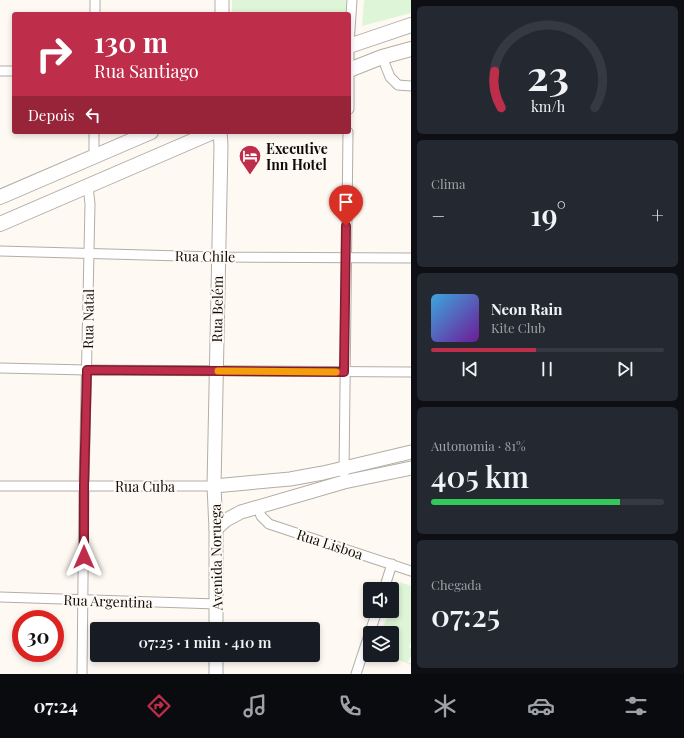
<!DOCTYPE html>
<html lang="pt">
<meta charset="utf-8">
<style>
:root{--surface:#171b24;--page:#242831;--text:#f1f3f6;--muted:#9ea1a6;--line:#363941;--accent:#be2d49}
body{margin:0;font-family:"Playfair Display",serif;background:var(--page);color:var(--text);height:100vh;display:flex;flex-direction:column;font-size:15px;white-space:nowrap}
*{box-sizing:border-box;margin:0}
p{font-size:13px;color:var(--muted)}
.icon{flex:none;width:22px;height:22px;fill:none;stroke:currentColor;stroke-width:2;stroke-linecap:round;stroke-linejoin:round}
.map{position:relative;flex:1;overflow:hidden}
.details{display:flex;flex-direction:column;gap:6px;padding:6px;background:#0d0f14;width:273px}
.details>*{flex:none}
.hud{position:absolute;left:12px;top:12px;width:339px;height:122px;border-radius:4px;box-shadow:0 2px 6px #0003;background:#be2d49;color:#fff;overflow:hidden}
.tools{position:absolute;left:363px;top:582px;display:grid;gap:8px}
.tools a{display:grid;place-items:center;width:36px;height:36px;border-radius:4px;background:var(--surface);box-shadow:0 2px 6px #0003;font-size:20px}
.speed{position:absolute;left:12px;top:610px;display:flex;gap:8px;font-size:20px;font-weight:700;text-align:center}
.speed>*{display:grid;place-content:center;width:52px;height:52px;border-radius:50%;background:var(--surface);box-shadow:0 2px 6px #0003;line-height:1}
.speed .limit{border:6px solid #d22;background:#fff;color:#111}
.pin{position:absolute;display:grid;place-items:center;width:34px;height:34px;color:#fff;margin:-41px -17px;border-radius:50% 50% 50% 0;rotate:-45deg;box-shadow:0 0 4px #0007}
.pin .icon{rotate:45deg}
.me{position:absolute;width:44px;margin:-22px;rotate:0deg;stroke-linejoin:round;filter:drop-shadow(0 0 3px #0008)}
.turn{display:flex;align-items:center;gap:14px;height:84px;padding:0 16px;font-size:18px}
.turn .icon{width:52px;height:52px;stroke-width:2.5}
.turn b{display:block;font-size:28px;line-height:34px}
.then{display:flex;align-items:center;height:38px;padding:0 16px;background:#0003;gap:8px;font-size:15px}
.big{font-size:30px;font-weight:600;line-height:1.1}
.details .tile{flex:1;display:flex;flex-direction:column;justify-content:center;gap:6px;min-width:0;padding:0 14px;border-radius:6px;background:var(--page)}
.details .dial{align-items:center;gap:0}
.dial svg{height:104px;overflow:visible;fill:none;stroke:var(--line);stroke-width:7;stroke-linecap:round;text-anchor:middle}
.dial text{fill:var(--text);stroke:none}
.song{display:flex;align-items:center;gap:12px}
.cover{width:48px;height:48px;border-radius:6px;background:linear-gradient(135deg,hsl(200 70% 55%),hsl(280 70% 35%))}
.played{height:4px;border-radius:2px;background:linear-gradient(90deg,var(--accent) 45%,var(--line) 45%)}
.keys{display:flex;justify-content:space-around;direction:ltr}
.heat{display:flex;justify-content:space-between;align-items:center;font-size:22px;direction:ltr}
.charge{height:6px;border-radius:3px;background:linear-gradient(90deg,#34c759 81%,var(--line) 0)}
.trip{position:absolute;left:90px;top:622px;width:230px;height:40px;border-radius:4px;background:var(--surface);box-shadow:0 2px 6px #0003;font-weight:600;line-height:40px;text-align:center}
.tab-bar{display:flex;height:64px;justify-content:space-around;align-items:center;background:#090b0e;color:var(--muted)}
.tab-bar .icon{width:28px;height:28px}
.tab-bar .selected{color:var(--accent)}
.tab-bar b{font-size:18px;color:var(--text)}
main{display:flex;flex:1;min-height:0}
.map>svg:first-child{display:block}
.green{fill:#def5d7}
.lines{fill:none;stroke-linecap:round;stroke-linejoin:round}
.street-casing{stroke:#b3ada6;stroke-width:11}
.secondary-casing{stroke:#b3ada6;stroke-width:15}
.primary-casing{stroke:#b3ada6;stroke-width:16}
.street{stroke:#fff;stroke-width:9}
.secondary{stroke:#fff;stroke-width:13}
.primary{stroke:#fff;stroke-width:14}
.route-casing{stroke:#7c1d2f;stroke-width:10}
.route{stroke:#be2d49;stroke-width:7}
.slow{stroke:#f59e0b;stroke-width:7}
.labels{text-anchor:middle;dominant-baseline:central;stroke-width:4;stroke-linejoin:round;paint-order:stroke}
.poi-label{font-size:14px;font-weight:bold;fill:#0d0b09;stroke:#fefaf3;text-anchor:start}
.street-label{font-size:14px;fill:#0d0b09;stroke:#fefaf3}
</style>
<main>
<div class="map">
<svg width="411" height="674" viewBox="0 0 411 674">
<rect width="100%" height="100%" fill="#fefaf3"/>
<!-- green -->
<g class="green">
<rect x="232" y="0" width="114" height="14"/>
<polygon points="364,0 411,0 411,13 362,26"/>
<polygon points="400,582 411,586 411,641 409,647 411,648 411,657 410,657 408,662 411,663 411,665 385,655 392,655 392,633 381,633 389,611 392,611 392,603"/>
</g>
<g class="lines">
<!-- street casing -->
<g class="street-casing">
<g id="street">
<polyline points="95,14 95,0"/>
<polyline points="349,44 352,0"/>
<polyline points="349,52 349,109"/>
<polyline points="382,57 390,77 398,85 411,86"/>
<polyline points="0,71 14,71"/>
<polyline points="94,156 94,132"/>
<polyline points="0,251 218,257 411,258"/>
<polyline points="0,368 87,370 411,372"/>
<polyline points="344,473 348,132"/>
<polyline points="0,486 214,486"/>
<polyline points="258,507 261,516 269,524 411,571"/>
<polyline points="384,589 392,564"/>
<polyline points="0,597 217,604"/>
<polyline points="82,674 84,486 90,204 88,186"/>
<polyline points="356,674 377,611"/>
</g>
</g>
<!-- secondary casing -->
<g class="secondary-casing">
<g id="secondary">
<polyline points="222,14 222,0"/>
<polyline points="214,486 290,479 323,473 411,452"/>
<polyline points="216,529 226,520 241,512 344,482 411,468"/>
<polyline points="216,629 216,529 214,486 221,145 220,132"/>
<polyline points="216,674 216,655"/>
</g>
</g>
<!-- primary casing -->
<g class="primary-casing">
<g id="primary">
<polyline points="349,46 411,25"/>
<polyline points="349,70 382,57 411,49"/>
<polyline points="0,197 151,132"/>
<polyline points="0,224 213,132"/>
</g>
</g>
<!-- street -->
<use href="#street" class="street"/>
<!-- secondary -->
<use href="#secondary" class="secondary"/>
<!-- primary -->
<use href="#primary" class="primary"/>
</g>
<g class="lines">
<!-- route casing -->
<g class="route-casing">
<polyline id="route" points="84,557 84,486 87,370 344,372 346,226"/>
</g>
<!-- route -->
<use href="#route" class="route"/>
<!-- slow -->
<polyline class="slow" points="218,371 336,372"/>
</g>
<!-- icons -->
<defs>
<g id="hotel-pin" transform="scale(1.15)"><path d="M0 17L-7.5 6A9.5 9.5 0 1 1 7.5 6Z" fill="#be2d49" stroke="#fefaf3"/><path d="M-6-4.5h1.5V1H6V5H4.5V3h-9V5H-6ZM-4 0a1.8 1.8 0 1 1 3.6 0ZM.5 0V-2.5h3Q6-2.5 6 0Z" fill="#fff"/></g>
</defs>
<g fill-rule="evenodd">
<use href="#hotel-pin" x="250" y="156"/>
</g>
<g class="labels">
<!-- poi labels -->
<g class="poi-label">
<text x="266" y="148">Executive<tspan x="266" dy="16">Inn Hotel</tspan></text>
</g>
<!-- street labels -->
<g class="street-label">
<text transform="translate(205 256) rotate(1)">Rua Chile</text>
<text transform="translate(217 309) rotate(-89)">Rua Belém</text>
<text transform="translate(88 319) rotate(-89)">Rua Natal</text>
<text x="145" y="486">Rua Cuba</text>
<text transform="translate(330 544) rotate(18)">Rua Lisboa</text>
<text transform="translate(216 557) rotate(-91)">Avenida Noruega</text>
<text transform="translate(108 601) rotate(2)">Rua Argentina</text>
</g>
</g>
</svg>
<div class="tools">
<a><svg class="icon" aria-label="sound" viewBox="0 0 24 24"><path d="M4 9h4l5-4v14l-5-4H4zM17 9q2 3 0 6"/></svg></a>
<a><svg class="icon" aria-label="layers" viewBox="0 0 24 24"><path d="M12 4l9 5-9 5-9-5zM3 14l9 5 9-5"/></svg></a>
</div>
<div class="speed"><div class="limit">30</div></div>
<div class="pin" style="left:346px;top:226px;background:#d93025"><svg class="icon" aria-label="arrive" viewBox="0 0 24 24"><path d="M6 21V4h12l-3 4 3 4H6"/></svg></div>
<svg class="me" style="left:84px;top:557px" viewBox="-20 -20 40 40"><path d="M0-17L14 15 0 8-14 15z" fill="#be2d49" stroke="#fff" stroke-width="4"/></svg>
<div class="trip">07:25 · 1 min · 410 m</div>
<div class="hud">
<div class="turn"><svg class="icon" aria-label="right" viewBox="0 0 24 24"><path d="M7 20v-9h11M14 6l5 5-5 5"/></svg><div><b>130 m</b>Rua Santiago</div></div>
<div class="then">Depois<svg class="icon" aria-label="left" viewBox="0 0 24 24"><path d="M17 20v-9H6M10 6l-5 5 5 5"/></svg></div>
</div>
</div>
<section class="details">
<div class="tile dial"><svg viewBox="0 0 100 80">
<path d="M14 69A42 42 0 1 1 86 69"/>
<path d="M14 69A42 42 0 0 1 9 41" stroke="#be2d49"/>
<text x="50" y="56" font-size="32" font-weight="700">23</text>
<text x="50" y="72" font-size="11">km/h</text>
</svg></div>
<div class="tile"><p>Clima</p>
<div class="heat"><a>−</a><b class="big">19°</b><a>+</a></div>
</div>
<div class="tile">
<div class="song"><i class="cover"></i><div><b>Neon Rain</b><p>Kite Club</p></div></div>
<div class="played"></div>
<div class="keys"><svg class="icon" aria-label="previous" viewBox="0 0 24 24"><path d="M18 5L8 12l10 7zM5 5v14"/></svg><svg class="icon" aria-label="pause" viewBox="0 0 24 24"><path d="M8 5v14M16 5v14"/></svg><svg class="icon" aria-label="next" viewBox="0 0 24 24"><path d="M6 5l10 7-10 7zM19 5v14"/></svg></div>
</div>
<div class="tile"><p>Autonomia · 81%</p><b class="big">405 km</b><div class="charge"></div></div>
<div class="tile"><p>Chegada</p><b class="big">07:25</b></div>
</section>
</main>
<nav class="tab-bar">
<b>07:24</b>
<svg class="icon selected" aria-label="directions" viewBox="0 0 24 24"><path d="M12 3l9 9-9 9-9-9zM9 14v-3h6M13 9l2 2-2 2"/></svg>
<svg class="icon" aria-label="music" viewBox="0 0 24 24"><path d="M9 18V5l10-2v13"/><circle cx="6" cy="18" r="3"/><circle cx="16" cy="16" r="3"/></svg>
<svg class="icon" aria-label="phone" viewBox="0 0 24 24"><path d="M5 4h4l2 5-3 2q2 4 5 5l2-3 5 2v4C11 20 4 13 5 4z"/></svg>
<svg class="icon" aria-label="climate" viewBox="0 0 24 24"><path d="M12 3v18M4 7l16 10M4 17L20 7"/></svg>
<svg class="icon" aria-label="car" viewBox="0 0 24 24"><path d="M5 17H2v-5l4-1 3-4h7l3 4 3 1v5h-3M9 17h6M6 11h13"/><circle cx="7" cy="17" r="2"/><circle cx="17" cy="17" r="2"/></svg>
<svg class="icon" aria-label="filters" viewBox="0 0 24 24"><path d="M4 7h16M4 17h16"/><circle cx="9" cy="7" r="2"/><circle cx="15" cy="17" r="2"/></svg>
</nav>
